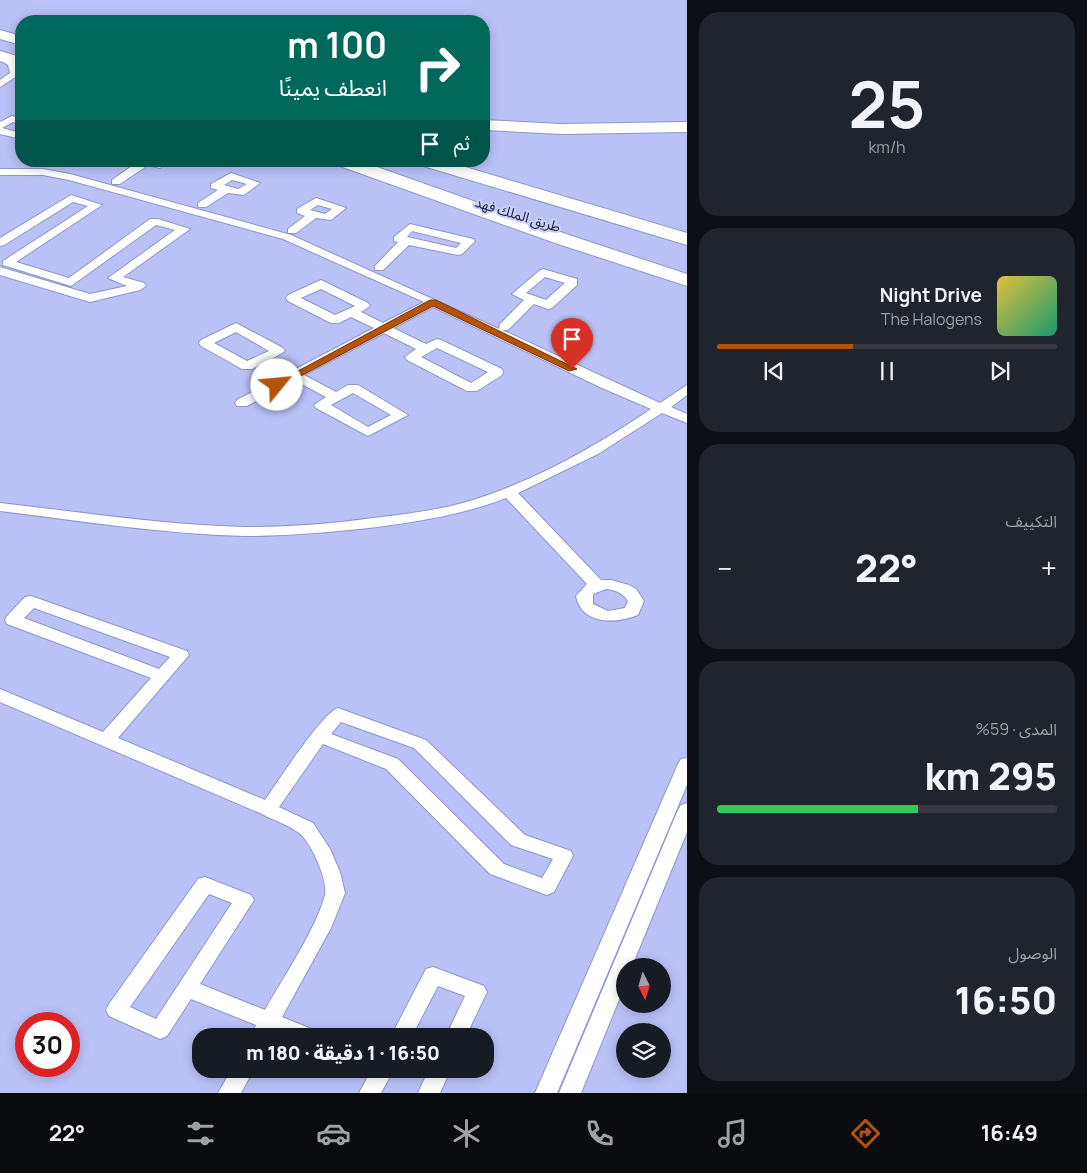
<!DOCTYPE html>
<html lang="ar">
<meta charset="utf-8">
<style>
:root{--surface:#171b24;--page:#20242c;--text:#f1f3f6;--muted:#9ea1a6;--line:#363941;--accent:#b45309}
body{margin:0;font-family:Manrope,"Noto Sans Arabic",sans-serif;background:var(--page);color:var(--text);direction:rtl;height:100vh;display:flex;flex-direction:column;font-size:19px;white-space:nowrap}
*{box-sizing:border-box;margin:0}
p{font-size:16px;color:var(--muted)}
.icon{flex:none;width:28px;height:28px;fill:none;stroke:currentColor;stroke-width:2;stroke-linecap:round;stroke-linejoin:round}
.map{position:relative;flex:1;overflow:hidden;direction:ltr}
.details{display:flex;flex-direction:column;gap:12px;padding:12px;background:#0d0f14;width:400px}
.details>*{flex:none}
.banner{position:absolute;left:15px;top:15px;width:475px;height:152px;border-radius:20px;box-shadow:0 2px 12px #0003;direction:rtl;background:#00695c;color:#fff;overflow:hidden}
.needle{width:32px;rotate:175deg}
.tools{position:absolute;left:616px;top:958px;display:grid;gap:10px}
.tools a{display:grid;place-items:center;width:55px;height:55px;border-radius:50%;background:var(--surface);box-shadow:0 2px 12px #0003;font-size:25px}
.speed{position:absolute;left:15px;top:1012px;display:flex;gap:10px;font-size:25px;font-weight:700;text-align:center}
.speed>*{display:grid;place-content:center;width:65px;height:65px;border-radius:50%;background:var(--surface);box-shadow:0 2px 12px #0003;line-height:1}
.speed .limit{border:8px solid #d22;background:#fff;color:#111}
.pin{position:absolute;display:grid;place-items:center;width:42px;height:42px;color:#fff;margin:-51px -21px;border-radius:50% 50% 50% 0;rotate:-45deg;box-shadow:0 0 5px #0007}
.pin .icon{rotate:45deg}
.me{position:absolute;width:55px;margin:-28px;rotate:62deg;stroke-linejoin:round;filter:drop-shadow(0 0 4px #0008)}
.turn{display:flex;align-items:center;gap:18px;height:105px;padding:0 20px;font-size:22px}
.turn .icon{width:65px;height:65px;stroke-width:2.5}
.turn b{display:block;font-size:35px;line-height:42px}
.then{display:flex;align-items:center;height:48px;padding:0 20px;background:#0003;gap:10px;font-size:19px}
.big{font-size:38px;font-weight:800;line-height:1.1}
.details .card{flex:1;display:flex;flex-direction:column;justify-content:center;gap:8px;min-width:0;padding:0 18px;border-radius:20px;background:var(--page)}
.details .dial{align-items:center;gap:0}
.dial b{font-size:65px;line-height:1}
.song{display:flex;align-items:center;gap:15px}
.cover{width:60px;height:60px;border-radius:8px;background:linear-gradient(135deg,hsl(50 70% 55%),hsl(160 70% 35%))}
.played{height:5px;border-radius:2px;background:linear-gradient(90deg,var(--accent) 40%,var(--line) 40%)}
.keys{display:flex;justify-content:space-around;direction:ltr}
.heat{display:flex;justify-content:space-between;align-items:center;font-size:28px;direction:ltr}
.charge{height:8px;border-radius:4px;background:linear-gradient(90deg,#34c759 59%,var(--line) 0)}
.trip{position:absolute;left:192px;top:1028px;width:302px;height:50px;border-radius:20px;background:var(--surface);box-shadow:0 2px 12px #0003;font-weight:800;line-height:50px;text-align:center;direction:rtl}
.tab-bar{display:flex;height:80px;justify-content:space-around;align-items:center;background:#090b0e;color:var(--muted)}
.tab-bar .icon{width:35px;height:35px}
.tab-bar .active{color:var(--accent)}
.tab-bar b{font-size:22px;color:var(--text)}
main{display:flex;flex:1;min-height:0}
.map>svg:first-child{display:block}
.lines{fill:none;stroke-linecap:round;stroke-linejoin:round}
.minor-casing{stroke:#8f95c9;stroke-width:2}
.trunk-casing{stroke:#8f95c9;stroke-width:2}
.minor{fill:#fff;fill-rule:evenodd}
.trunk{fill:#fff;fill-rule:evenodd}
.route{fill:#b45309;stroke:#753606}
.labels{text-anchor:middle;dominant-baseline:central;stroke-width:4;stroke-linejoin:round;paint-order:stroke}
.far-street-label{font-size:14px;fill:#222439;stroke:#c9cffb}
</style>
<main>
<section class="details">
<div class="card dial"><b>25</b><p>km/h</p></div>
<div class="card">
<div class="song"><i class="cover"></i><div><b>Night Drive</b><p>The Halogens</p></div></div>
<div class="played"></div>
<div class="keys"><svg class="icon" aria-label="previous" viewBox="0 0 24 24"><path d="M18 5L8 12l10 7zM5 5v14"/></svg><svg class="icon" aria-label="pause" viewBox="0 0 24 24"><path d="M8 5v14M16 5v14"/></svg><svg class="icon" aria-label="next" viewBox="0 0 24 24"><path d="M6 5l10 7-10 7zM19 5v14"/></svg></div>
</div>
<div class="card"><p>التكييف</p>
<div class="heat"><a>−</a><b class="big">22°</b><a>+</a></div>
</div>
<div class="card"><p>المدى · 59%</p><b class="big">295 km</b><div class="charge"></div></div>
<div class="card"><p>الوصول</p><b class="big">16:50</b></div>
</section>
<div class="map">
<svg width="687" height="1093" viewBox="0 0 687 1093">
<rect width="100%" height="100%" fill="#bac1f7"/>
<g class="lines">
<!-- minor casing -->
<g class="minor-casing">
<g id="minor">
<polygon points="0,53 15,62 20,74 0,87 0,80 10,73 8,65 0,60"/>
<polygon points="12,116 21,118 21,124 13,122 2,128 21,133 21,139 0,134 0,122"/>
<polygon points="139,161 171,161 160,168 148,165 120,184 112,184 112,180"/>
<path d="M0,169h43l27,5 221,61 208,94 1,-5 24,-24 -12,-6 27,-23 4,-2 34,10v6l-25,23 -4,1 -14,-5 -26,26h-6l158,73 27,-18v10l-16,12 16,7v9l-25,-10 -64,41 -80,39 83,87h10l18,5 7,4 8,12 -6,14c-23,9 -56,10 -62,-19l11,-12 -81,-86c-41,16 -85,23 -129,29 -44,5 -88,9 -132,9 -82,-2 -164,-15 -245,-25v-8c81,9 163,22 245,24 43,0 85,-3 128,-9 34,-4 68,-8 100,-18 64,-20 123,-54 178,-91l-49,-21 -169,-81 -40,21 33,16 11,-5 4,1 61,29 1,3 -1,3 -25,16h-10l-60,-31 -2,-3 11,-8 -32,-16 -80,42 32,17 12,-7h10l50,30 -40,21 -52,-28 -2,-3 12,-8 -32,-17 -47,26h-10l-2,-3 2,-3 48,-25 -23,-11 -10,5h-10l-41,-23 -2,-3 2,-3 35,-17 47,25 2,3 -13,8 22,11 80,-42 -23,-11 -12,6h-8l-43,-22 -2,-3 2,-3 33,-15 47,23 2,3 -9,6 22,11 41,-21 -141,-63 -214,-59 -26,-5h-43zM545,277l20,6 -19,17 -20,-7zM321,289l34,17 -20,9 -34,-17zM236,332l33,19 -22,10 -33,-18zM437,348l51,24 -17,11 -50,-26zM353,393l38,22 -23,12 -37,-22zM606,589c10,1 17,4 22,12l-3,7 -17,3 -15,-7v-10z"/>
<path d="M231,173l29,10 -16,12 -16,-2 -22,14h-8v-4l20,-13 -7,-2v-4zM232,180l15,4 -9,5 -14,-4z"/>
<polygon points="71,195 102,205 16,262 69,278 150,219 158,219 190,229 123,277 144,283 146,286 140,290 90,302 0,275 0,267 90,294 127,286 108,278 175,230 156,225 71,286 3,265 3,261 88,206 73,202 4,245 0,246 0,238"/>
<path d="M316,198l30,10 -15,12 -15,-2 -20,15h-8v-4l17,-13 -8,-3v-4zM318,205l14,4 -7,5 -15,-4z"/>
<path d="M410,224l63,15 2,2 -13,13 -4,1 -49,-10 -26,25h-8v-4l23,-24 -4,-1v-4zM412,231l49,12 -5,5 -49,-11z"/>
<path d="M31,596l156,55 2,4 -71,83 147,62c12,-17 57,-87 73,-92l88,32 99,95 46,16 2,5 -19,36 -7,3 -57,-21 -104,-105 -63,-25 -44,63 34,16 17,26 10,23 5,21 -14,35 -49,89 32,13 3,6h-33l-10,-4 -2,4h-21l5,-11 -65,-26 -24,37 -7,3 -51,-23 -3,-6 3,-6 89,-125 7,-2 46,18 3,5 -54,84 65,26c19,-34 50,-79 60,-115 3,-15 -14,-53 -26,-62 -10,-8 -26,-13 -37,-19l-262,-112v-13l103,43 48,-54 -144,-54 -2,-4 2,-4 18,-19zM34,608l136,49 -11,12 -135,-51zM341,722l73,26 97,97 42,14 -11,19 -38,-14 -106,-105 -67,-25zM209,894l23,9 -76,116 -26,-12z"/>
<polygon points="687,758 687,785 557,1093 535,1093 678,764 681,759"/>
<polygon points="687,803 687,832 632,966 625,966 625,985 581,1093 559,1093 678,810 681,805"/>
<polygon points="433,967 484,986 487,992 466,1036 446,1036 465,996 438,986 412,1036 391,1036 426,969"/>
<polygon points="232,1069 254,1069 241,1093 218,1093"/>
<polygon points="372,1069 394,1069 381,1093 359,1093"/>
<polygon points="429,1069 451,1069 440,1093 418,1093"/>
</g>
</g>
<!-- trunk casing -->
<g class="trunk-casing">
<g id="trunk">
<polygon points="0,30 21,36 21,45 0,39"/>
<polygon points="0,51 21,57 21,67 0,61"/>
<polygon points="484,120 561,124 687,122 687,132 561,134 484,130"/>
<polygon points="335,161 360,161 569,235 687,274 687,286 555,243 337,165"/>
<polygon points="418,161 445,161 687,233 687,245 420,165"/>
</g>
</g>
<!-- minor -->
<use href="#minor" class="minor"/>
<!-- trunk -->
<use href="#trunk" class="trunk"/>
</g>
<!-- route -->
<polygon class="route" points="430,300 436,300 577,369 569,371 433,306 280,387 272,385"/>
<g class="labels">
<!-- far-street labels -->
<g class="far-street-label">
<text transform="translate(518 214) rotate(17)">طريق الملك فهد</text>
</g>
</g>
</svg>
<div class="tools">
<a><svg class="needle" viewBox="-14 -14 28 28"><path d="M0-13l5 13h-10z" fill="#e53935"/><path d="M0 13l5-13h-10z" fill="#9ea1a6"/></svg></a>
<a><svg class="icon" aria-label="layers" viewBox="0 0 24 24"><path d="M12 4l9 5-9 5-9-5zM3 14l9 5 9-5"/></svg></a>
</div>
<div class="speed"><div class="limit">30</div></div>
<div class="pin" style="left:572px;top:369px;background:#d93025"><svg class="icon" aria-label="arrive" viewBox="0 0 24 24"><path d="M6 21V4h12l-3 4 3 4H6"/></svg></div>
<svg class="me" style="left:277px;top:385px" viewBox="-20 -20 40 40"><circle r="19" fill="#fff"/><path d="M0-13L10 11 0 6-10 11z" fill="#b45309"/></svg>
<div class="trip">16:50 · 1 دقيقة · 180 m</div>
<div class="banner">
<div class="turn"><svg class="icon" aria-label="right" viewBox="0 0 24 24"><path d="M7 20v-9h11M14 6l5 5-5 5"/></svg><div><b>100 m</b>انعطف يمينًا</div></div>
<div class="then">ثم<svg class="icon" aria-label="arrive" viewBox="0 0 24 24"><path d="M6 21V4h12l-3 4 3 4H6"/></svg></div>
</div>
</div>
</main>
<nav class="tab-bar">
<b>16:49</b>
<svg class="icon active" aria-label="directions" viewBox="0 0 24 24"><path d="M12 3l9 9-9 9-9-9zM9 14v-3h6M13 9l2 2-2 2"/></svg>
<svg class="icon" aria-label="music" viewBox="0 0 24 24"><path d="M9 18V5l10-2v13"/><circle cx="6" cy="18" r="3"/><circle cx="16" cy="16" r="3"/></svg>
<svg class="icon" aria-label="phone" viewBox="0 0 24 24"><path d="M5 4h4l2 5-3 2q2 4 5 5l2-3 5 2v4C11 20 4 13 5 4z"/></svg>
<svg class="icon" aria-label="climate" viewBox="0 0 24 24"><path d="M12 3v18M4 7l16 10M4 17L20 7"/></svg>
<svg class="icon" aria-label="car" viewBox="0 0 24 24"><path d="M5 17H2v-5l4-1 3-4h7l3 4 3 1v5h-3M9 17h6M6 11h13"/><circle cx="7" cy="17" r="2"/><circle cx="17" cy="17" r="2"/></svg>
<svg class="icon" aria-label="filters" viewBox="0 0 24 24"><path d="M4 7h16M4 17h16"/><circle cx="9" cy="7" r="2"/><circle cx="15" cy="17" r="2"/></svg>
<b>22°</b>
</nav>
